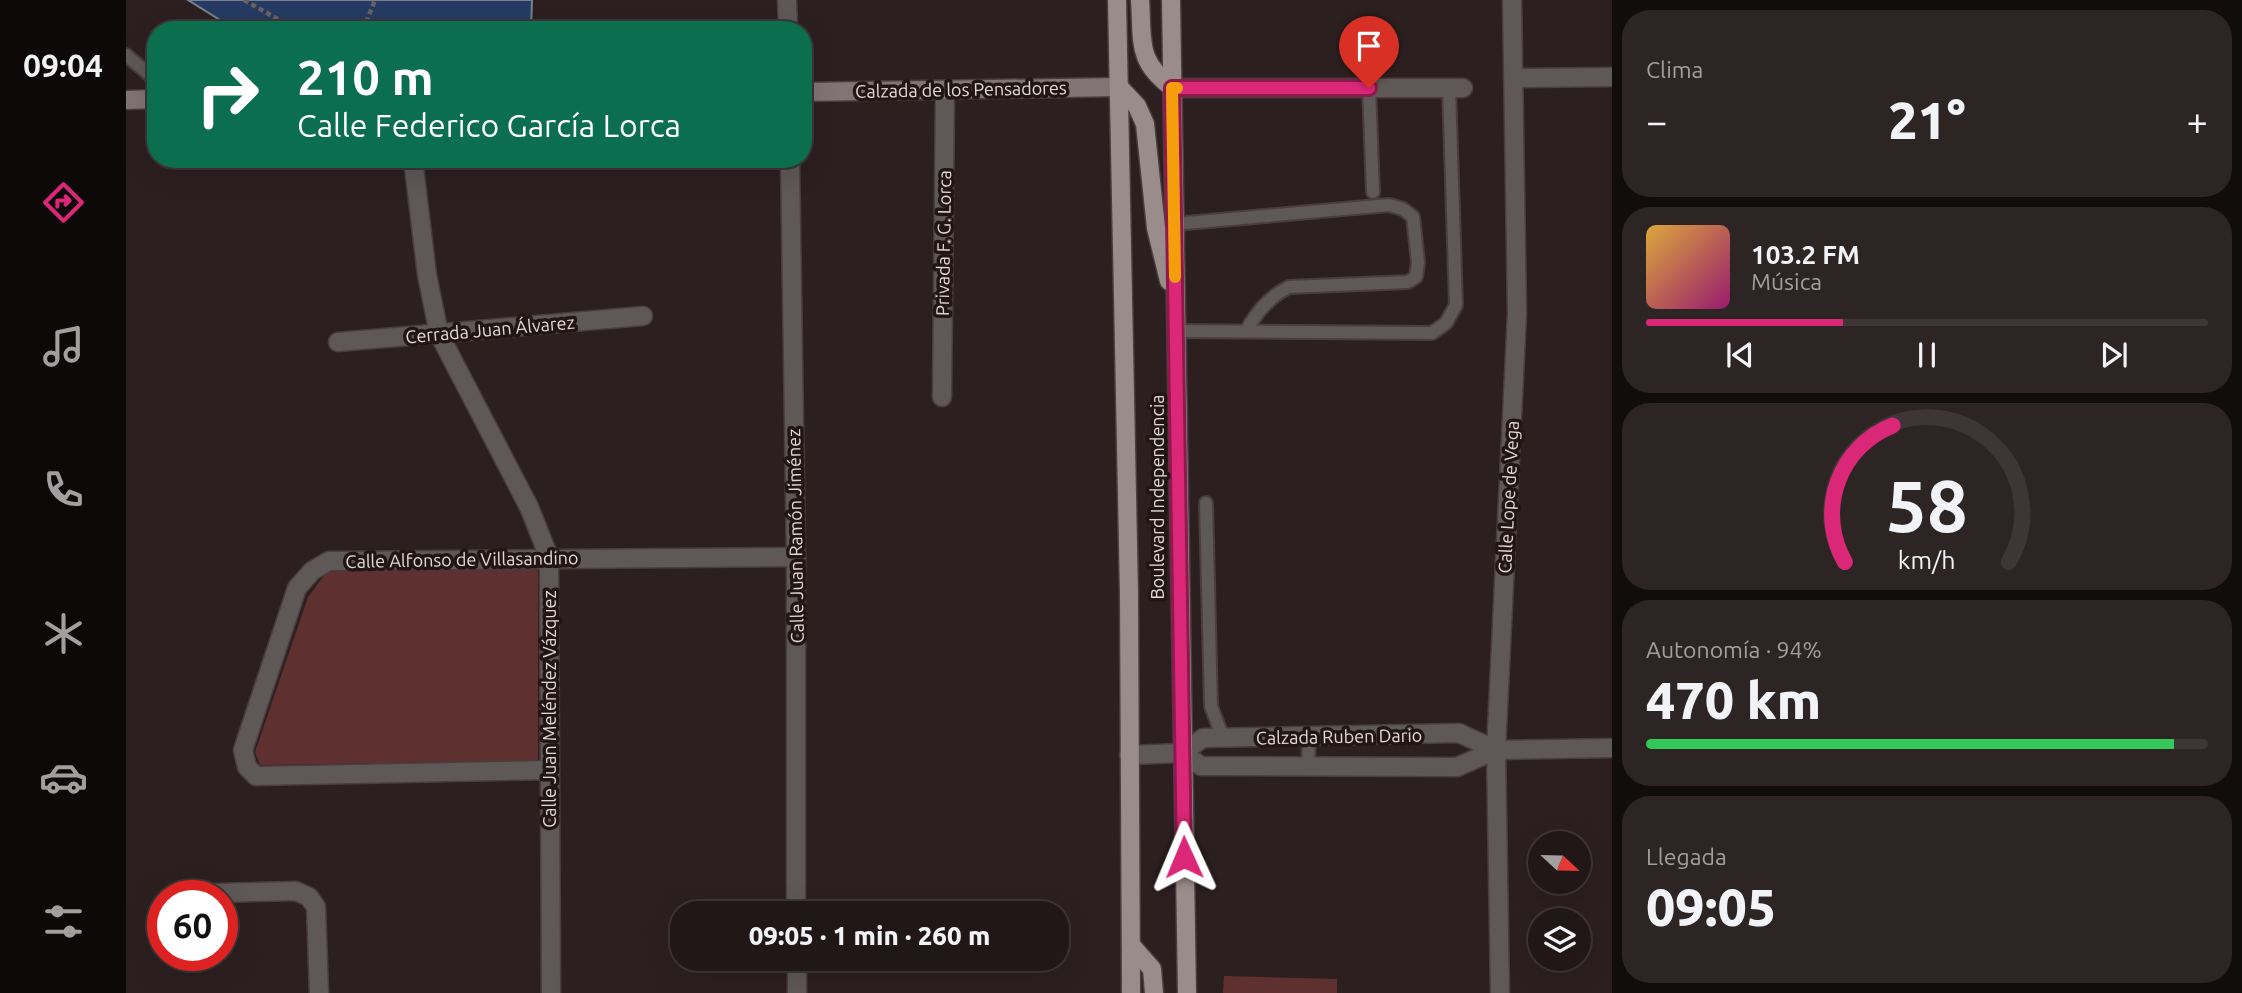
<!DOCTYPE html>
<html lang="es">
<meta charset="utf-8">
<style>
:root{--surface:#211717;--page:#2d2424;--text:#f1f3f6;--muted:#a29fa1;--line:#3e3636;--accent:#db2777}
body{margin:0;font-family:Ubuntu,sans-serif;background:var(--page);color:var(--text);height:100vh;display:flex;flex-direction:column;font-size:26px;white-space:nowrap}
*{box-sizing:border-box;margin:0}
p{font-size:23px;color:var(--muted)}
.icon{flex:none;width:38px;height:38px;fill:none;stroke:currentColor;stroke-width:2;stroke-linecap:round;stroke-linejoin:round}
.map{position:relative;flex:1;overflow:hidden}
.details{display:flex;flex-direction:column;gap:10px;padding:10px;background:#120d0d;width:630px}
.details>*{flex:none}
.top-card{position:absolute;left:21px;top:21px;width:665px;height:147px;border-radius:28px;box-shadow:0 7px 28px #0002,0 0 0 2px var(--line);background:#0b6e4f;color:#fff;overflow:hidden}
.needle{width:46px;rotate:112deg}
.tools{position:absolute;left:1402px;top:831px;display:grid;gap:14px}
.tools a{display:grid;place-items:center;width:63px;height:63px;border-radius:50%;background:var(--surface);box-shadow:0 7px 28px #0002,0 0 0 2px var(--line);font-size:35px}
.speed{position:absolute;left:21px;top:880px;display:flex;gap:14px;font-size:35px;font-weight:700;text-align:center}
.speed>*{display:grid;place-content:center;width:91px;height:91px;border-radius:50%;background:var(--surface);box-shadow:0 7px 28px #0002,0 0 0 2px var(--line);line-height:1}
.speed .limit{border:10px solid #d22;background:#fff;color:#111}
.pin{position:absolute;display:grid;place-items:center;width:60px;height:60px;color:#fff;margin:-72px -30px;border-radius:50% 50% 50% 0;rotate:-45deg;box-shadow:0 0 7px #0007}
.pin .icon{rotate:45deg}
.me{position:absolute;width:77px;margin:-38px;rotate:359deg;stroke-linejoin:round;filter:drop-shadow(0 0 5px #0008)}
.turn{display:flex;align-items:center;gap:24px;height:147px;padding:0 35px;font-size:32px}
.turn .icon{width:91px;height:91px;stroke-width:2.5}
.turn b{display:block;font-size:49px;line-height:60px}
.big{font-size:52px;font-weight:800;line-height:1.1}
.details .tile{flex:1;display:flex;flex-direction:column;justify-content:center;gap:10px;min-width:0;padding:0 24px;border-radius:28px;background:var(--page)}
.details .dial{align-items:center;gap:0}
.dial svg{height:182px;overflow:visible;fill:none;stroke:var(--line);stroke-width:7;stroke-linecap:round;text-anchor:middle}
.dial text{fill:var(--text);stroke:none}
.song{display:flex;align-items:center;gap:21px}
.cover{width:84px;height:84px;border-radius:10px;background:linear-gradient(135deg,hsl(40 70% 55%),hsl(320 70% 35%))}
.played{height:7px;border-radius:4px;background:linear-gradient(90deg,var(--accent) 35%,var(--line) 35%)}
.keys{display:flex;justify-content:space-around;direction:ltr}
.heat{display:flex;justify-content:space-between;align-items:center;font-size:38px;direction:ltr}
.charge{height:10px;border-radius:5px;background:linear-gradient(90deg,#34c759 94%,var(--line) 0)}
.trip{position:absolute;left:544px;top:901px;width:399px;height:70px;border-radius:28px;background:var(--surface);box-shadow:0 7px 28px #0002,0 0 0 2px var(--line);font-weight:800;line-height:70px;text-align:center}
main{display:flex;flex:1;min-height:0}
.tabs{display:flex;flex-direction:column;width:126px;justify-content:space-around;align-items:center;background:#0d0909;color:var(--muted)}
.tabs .icon{width:49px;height:49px}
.tabs .active{color:var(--accent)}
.tabs b{font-size:32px;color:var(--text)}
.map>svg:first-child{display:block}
.green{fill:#5e3130}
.building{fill:#253b63;stroke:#79808c;stroke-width:2}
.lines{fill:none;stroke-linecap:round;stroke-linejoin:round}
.lane-casing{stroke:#493d3d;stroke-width:16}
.street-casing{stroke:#493d3d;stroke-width:21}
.secondary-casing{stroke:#493d3d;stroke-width:21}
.primary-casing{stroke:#493d3d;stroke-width:21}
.path{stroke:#6c6161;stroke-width:4.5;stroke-dasharray:5 3.5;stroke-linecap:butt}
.lane{stroke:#5e5857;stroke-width:12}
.street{stroke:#5e5857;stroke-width:18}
.secondary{stroke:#807574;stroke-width:18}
.primary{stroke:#9a8c8b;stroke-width:18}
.route-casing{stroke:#8e194d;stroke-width:18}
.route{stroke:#db2777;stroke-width:12}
.slow{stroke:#f59e0b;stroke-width:12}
.labels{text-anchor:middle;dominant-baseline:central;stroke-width:7;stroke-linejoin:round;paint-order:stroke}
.street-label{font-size:18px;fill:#e1d8d8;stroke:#221615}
</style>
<main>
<nav class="tabs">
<b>09:04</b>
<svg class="icon active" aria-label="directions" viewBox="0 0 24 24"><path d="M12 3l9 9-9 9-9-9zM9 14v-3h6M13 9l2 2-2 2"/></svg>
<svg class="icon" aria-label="music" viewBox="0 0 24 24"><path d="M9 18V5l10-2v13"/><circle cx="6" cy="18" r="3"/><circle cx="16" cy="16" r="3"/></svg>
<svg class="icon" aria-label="phone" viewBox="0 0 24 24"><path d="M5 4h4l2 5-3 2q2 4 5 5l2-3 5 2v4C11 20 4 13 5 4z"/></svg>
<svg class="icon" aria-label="climate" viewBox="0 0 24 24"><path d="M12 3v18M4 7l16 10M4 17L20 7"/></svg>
<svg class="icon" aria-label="car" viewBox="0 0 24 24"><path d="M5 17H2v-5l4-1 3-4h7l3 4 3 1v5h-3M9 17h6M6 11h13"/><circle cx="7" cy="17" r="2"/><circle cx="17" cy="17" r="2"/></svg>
<svg class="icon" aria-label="filters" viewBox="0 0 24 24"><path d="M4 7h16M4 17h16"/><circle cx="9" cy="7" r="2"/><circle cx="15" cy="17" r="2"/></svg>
</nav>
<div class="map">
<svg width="1486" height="993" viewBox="0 0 1486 993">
<rect width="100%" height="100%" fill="#2c1f1f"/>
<!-- green -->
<g class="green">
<polygon points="203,569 412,569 412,761 134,765 129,752 182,597"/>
<polygon points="1098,976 1211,979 1211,993 1097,993"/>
</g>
<!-- building -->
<polygon class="building" points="62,0 406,0 405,30 110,30"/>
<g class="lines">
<!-- lane casing -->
<g class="lane-casing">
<g id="lane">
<polyline points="0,55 30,80"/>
<polyline points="1243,88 1247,192"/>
<path d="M1049,224l214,-19 14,4 10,8 5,45 -2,15 -8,5 -119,5c-20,10 -32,25 -43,44"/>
<polyline points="1051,331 1306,333 1320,323 1330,305 1323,88"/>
<polyline points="1080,503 1085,706 1097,738"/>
<polyline points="1182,766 1183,736"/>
</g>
</g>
<!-- street casing -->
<g class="street-casing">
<g id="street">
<polyline points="661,0 662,30"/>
<polyline points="1387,78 1486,77"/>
<polyline points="1047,88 1337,88"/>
<polyline points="287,159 301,275 313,334 403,507 423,557 425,993"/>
<polyline points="664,159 670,557 670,914"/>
<polyline points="212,342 517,316"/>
<polyline points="816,397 819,90"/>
<polyline points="1056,753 1075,766 1331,767 1370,750 1486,748"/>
<polyline points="1003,755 1056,753 1077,738 1333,733 1370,750"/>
<polyline points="424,770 130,776 121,767 117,750 171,588 186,571 203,561 670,557"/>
<polyline points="53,894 170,891 183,897 190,907 193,993"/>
<polyline points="671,959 671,993"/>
<polyline points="1374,993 1370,750 1391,313 1386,0"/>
</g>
</g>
<!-- secondary casing -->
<g class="secondary-casing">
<g id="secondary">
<polyline points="677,92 993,87"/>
<polyline points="0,100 30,99"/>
</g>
</g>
<!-- primary casing -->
<g class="primary-casing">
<g id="primary">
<polyline points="991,0 1003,594 1005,993"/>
<path d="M1014,0c3,42 -4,61 33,88"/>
<polyline points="1045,0 1061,993"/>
<polyline points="993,87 1011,106 1019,124 1030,228 1043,281"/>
<polyline points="1005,945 1026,969 1028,993"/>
</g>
</g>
<!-- path -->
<g class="path">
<polyline points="118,0 171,30"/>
<polyline points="237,30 249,0"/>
</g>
<!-- lane -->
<use href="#lane" class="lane"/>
<!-- street -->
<use href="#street" class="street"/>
<!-- secondary -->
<use href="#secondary" class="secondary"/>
<!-- primary -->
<use href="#primary" class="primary"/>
</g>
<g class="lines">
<!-- route casing -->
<g class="route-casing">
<polyline id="route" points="1058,857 1046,88 1243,88"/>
</g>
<!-- route -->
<use href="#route" class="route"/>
<!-- slow -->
<polyline class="slow" points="1049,277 1046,88 1051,88"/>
</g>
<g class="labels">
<!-- street labels -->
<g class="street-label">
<text transform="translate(835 89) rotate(-1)">Calzada de los Pensadores</text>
<text transform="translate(817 243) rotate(-89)">Privada F. G. Lorca</text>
<text transform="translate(364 329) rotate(-5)">Cerrada Juan Álvarez</text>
<text transform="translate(1031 497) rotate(-90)">Boulevard Independencia</text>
<text transform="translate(1382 497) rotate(-87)">Calle Lope de Vega</text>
<text transform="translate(669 536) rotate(-91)">Calle Juan Ramón Jiménez</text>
<text transform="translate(336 559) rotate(-1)">Calle Alfonso de Villasandino</text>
<text transform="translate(423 709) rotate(-90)">Calle Juan Meléndez Vázquez</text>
<text transform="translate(1213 736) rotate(-1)">Calzada Ruben Dario</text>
</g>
</g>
</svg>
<div class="tools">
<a><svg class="needle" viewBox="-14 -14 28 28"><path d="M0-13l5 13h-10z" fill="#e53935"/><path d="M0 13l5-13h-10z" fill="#a29fa1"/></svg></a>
<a><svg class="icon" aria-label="layers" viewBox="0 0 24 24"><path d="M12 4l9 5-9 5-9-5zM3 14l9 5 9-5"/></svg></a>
</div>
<div class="speed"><div class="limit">60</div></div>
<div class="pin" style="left:1243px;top:88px;background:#d93025"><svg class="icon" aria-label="arrive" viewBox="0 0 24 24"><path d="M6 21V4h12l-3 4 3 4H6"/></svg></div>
<svg class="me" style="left:1058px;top:857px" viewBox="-20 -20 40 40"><path d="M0-17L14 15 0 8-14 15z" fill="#db2777" stroke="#fff" stroke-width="4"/></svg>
<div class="trip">09:05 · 1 min · 260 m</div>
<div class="top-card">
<div class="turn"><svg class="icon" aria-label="right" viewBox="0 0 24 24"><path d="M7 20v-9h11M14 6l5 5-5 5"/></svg><div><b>210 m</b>Calle Federico García Lorca</div></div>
</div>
</div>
<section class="details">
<div class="tile"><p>Clima</p>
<div class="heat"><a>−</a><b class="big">21°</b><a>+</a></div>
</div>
<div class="tile">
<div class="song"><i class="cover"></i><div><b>103.2 FM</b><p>Música</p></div></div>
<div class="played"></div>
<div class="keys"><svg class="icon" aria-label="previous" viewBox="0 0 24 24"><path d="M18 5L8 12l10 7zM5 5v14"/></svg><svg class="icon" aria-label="pause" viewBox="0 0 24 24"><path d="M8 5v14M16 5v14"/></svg><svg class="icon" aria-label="next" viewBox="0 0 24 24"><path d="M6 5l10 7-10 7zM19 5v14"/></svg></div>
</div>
<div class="tile dial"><svg viewBox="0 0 100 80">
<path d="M14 69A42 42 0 1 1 86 69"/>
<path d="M14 69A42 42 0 0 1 35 9" stroke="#db2777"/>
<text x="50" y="56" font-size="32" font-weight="700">58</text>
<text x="50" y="72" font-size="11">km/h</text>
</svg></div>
<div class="tile"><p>Autonomía · 94%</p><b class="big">470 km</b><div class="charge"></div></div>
<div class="tile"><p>Llegada</p><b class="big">09:05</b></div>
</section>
</main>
